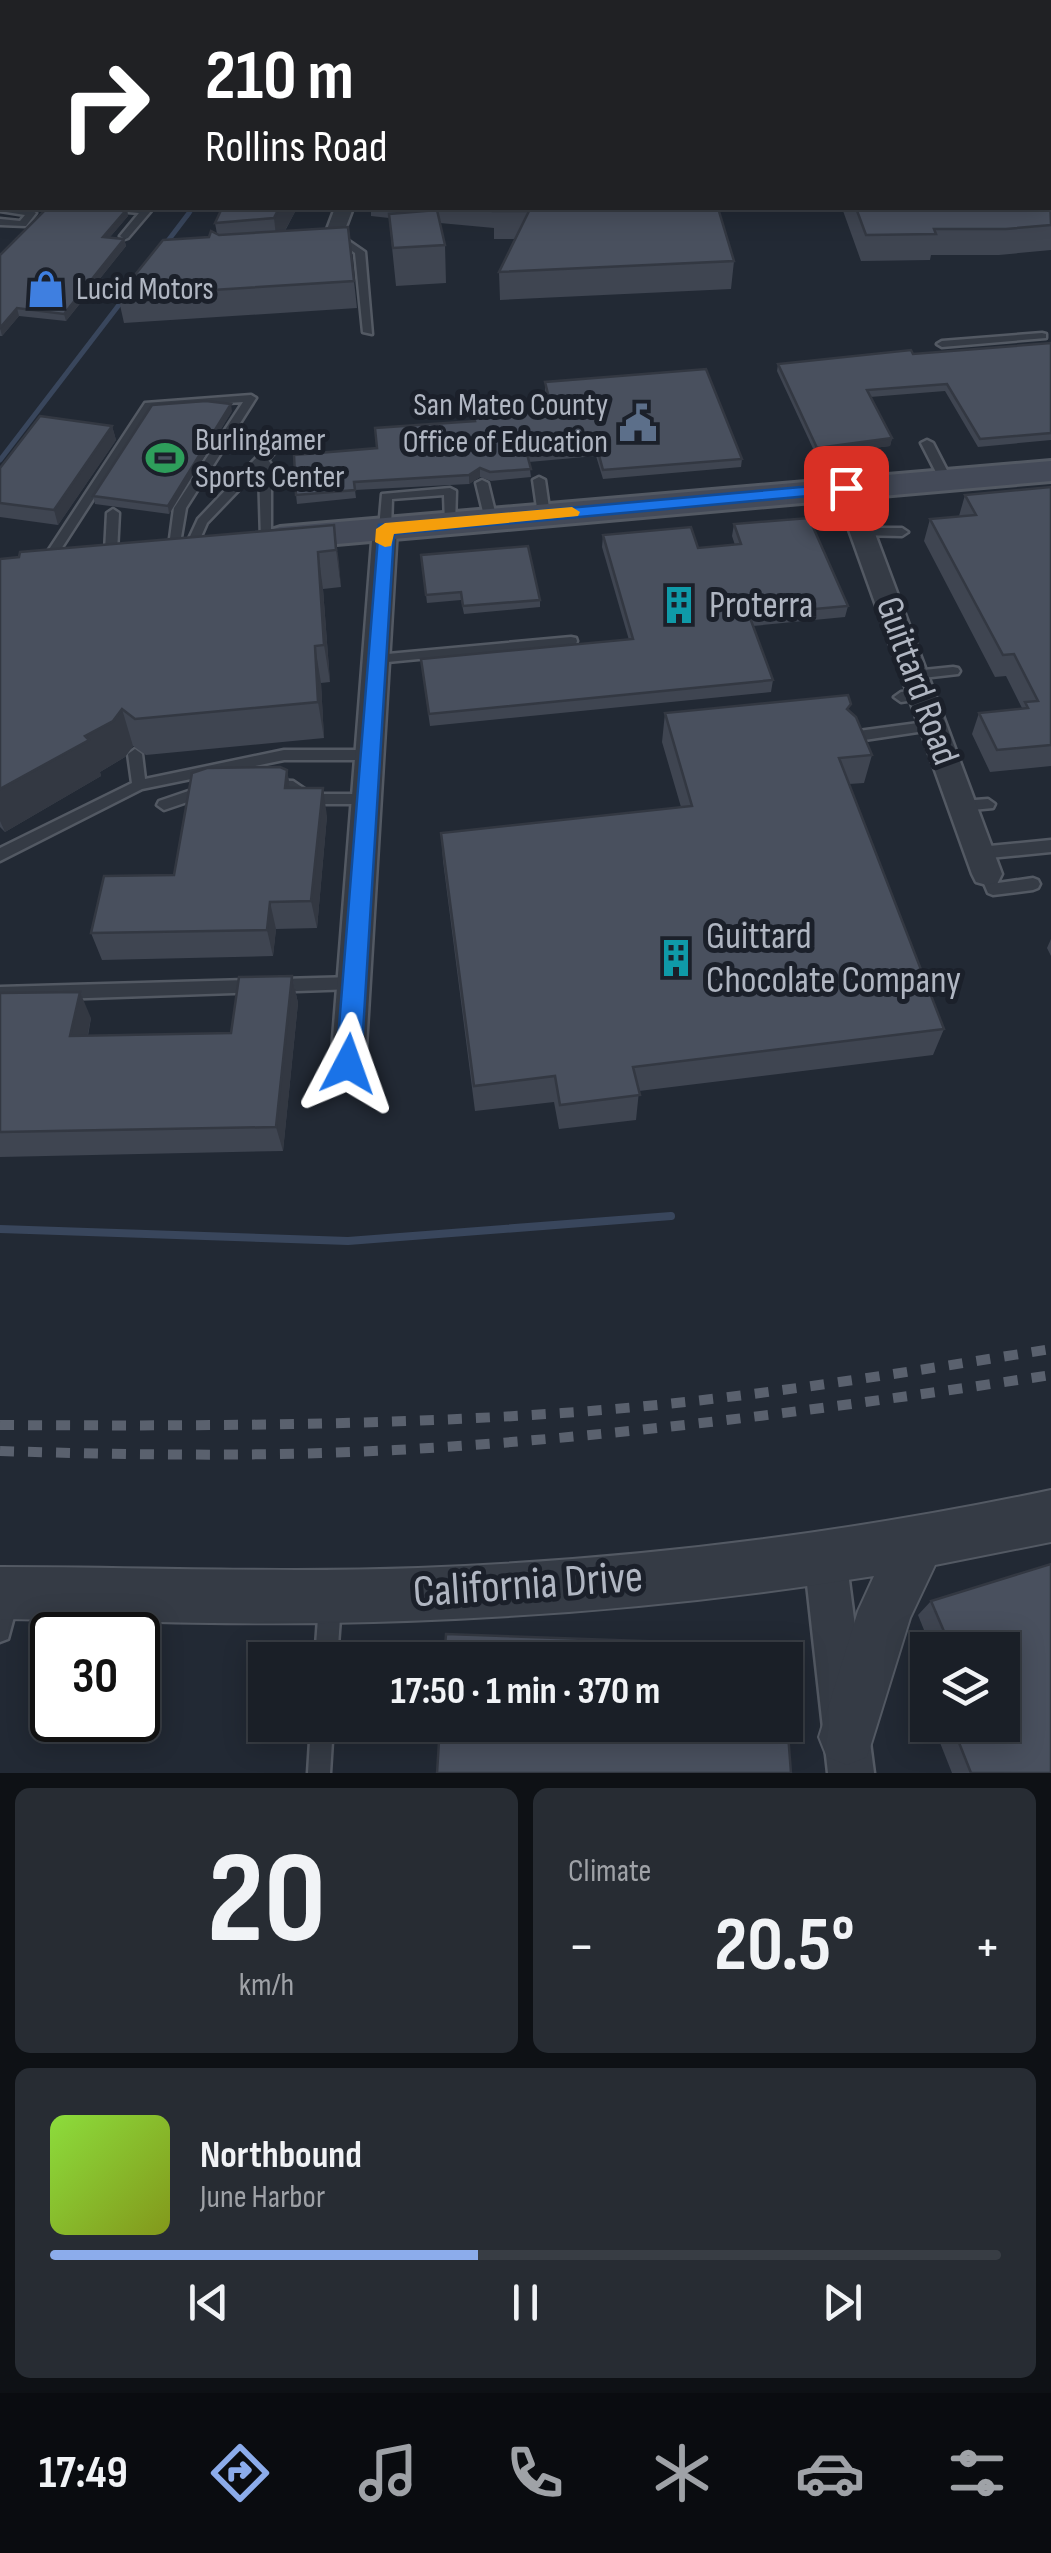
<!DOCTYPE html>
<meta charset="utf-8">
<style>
:root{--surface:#1a1f27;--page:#272c33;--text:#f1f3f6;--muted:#9fa2a7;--line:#383d44;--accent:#8caceb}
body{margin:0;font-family:"Sofia Sans Condensed",sans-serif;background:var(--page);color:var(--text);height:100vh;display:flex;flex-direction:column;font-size:38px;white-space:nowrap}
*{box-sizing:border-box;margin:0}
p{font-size:32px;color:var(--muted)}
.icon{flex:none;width:55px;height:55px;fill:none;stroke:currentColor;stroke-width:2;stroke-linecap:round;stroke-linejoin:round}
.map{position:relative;height:1773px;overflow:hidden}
.panel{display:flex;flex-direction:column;gap:15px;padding:15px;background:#0e1115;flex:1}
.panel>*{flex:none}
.top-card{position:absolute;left:0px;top:0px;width:1052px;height:210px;box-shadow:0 5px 25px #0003,0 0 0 2px var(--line);background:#202124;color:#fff;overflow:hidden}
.fabs{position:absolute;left:910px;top:1632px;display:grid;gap:20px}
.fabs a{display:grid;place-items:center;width:110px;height:110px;border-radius:0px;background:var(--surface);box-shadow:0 5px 25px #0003,0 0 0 2px var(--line);font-size:50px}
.speed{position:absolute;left:30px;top:1612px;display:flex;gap:20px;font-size:50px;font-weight:700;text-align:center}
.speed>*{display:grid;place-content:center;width:130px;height:130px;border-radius:50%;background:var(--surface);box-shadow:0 5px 25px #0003,0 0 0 2px var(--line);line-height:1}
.speed .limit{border:5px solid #111;border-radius:15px;background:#fff;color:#111}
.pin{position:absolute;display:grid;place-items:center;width:85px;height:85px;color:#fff;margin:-42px;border-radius:20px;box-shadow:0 5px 15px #0006}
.me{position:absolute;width:110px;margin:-55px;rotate:4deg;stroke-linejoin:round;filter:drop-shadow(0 0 8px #0008)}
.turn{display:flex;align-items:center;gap:35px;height:210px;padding:0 40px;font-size:45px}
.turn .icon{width:130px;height:130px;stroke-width:2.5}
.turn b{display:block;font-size:70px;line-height:85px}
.big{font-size:75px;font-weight:700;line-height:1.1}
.panel .tile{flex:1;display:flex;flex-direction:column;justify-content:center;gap:15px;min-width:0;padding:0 35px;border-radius:15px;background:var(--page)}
.panel .dial{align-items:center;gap:0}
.dial b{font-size:130px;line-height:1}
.song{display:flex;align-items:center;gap:30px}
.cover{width:120px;height:120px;border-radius:15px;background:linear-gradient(135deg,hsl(90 70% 55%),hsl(70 70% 35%))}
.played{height:10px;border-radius:5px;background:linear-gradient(90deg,var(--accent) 45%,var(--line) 45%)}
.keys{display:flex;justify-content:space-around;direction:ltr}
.heat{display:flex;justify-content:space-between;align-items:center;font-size:55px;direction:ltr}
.panel .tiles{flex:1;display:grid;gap:15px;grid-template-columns:1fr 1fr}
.tile:last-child{grid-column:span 2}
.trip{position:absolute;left:248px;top:1642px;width:555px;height:100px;border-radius:0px;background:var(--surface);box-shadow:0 5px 25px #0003,0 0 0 2px var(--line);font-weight:700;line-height:100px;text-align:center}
.dock{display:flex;height:160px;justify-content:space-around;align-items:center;background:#0a0c10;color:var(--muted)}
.dock .icon{width:70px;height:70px}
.dock .on{color:var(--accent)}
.dock b{font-size:45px;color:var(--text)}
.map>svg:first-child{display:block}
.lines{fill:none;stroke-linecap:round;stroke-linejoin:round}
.stream-far2{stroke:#39465c;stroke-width:4}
.stream-far1{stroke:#39465c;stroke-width:5}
.stream{stroke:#39465c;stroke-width:8}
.service-casing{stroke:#535963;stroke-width:5}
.minor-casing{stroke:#535963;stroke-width:5}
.tertiary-casing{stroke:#535963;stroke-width:4}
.secondary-casing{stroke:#535963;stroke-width:6}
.motorway-casing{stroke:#404650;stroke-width:5}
.service{fill:#353b45;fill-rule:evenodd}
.minor{fill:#353b45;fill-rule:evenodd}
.tertiary{fill:#353b45;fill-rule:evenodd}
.secondary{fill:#444a58;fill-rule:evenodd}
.motorway{fill:#6a6253;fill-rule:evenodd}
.rail{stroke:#5a616e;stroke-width:10;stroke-dasharray:14 14;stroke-linecap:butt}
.wall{fill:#3f4551}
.shaded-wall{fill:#333842}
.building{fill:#49505e;stroke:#333842;stroke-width:2.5}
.route{fill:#1a73e8;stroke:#114b97;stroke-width:2.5}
.slow{fill:#f59e0b}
.labels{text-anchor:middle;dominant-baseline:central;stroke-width:10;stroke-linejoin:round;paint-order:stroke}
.far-poi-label{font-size:32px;fill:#b0b6c2;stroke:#1b202a;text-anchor:start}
.poi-label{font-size:38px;fill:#b0b6c2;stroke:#1b202a;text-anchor:start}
.street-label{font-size:38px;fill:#b0b6c2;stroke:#1b202a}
.near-street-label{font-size:45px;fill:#b0b6c2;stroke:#1b202a}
</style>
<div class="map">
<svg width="1051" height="1773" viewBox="0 0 1051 1773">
<rect width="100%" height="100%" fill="#222934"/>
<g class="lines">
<!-- stream-far2 -->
<polyline class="stream-far2" points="187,216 193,208"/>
<!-- stream-far1 -->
<g class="stream-far1">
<polyline points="164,246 189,213"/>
<polyline points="0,460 125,297"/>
</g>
<!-- stream -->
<polyline class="stream" points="0,1229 348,1241 671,1216"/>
<!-- service casing -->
<g class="service-casing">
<g id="service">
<polygon points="1020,0 1028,0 1030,2 1022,2"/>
<polygon points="0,207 31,210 36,213 26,226 0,225 0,219 20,221 25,215 0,211"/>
<polygon points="113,208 139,208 151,211 128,238 125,239 120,236 139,213 117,211"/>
<polygon points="330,232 336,232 365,252 372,334 363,332 355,253 330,236"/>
<polygon points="1042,333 1046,334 1046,338 942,347 937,344 942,341"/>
<polygon points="251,395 256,398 186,508 179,549 171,549 169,546 174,508 243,402 152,408 54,560 46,560 44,557 145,403"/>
<polygon points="927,440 933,443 952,480 950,482 942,482 940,480 921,443"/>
<polygon points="269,449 275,452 268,460 271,464 271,542 267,543 261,539 259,469 207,523 196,548 188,548 186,545 198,519 257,457"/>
<polygon points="539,477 545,480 550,515 544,519 538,515 533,480"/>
<polygon points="482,480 488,483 497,520 495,523 491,524 485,520 476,483"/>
<polygon points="450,488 456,491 455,526 451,527 445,523 444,495 392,499 391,529 385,533 379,529 382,494"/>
<polygon points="113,509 119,513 117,552 111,556 105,552 107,513"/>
<polygon points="862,528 902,528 908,532 902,536 858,535 856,532"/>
<polygon points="571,637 576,638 577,641 576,644 377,663 370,659 377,655"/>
<polygon points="953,667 958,668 960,671 958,674 914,679 907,675 914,671"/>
<polygon points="921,690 928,695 926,698 901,702 894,697 901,692"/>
<polygon points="933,721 938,723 940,726 938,729 851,742 844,737 851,732"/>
<polygon points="135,749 142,754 145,779 284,750 370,750 377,755 370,760 284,760 142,789 0,861 0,848 132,783 128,754"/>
<polygon points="271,780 293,781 312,794 367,794 374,799 367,804 309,804 285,790 266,789 264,785"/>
<polygon points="203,786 210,791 208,795 164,810 157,805 159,801"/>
<polygon points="988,799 995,804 993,808 962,811 955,806 962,801"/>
<polygon points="1051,840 1051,852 979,859 972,853 979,847"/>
<polygon points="987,868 992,870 998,883 1033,878 1038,880 1040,884 1038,888 1033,890 993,895 988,893 980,874 982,870"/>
<polygon points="354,977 360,978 362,983 360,988 354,989 0,1001 0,987"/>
<polygon points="7,1591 14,1595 18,1602 8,1639 0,1642 0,1594"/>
<polygon points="330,1593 337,1597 341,1604 337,1660 315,1660 319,1604 323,1597"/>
<polygon points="89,1594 97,1597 100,1605 94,1635 72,1635 81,1597"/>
<polygon points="311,1725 333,1725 330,1773 308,1773"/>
</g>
</g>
<!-- minor casing -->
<g class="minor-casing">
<g id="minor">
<polygon points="639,0 653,0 654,2 640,2"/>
<polygon points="901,0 915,0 916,2 902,2"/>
<rect x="1050" y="15" width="1" height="8"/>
<polygon points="335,208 353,208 344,232 335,238 326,232"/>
<polygon points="846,481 858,488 1002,874 998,882 987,885 976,882 972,874 834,488"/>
<polygon points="385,522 397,529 365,1064 360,1074 348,1078 336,1074 331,1064 373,529"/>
<polygon points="825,1536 840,1542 846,1557 874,1773 828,1773 804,1557 810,1542"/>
</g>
</g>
<!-- tertiary casing -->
<g class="tertiary-casing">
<path id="tertiary" d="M1051,1490v52l-116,23 -25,53 -43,139 -20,8 -20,-8 -8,-20 39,-126 16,-35c-181,29 -363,44 -546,47 -109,2 -219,-3 -328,-4v-52c139,0 279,6 418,1 214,-8 425,-34 633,-78z"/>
</g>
<!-- secondary casing -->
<g class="secondary-casing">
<polygon id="secondary" points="1051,461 1051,481 280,549 268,545 263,538 268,531 280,527"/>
</g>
<!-- motorway casing -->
<g class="motorway-casing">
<g id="motorway">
<rect x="77" y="0" width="26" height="2"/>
<rect x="1050" y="54" width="1" height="18"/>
<rect x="0" y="76" width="2" height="18"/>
<polygon points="2,149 2,169 0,170 0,150"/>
</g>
</g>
<!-- service -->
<use href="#service" class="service"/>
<!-- minor -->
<use href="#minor" class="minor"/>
<!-- tertiary -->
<use href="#tertiary" class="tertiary"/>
<!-- secondary -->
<use href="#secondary" class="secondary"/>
<!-- motorway -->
<use href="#motorway" class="motorway"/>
<!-- rail -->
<g class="rail">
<path d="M0,1425c188,1 374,1 562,-12 164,-11 327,-38 489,-64"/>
<path d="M0,1451c132,4 263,6 395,-1 220,-12 438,-42 656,-75"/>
</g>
</g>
<!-- wall -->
<g class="wall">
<polygon points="1031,0 1051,0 1051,8 1050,2 1033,2"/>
<polygon points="1050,79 1051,79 1051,167 1050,166"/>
<polygon points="1051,198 1051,250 999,255 931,255 930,260 861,261 842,208 1050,208"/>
<polygon points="222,208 313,208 312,211 296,210 285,231 348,227 357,308 124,323 118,296 209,237 217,234 215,223"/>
<polygon points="371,208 718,208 734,261 731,289 500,300 499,272 515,239 494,239 494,228 440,223 445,245 446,283 396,286 389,218 371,216"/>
<polygon points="127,209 128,216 110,237 124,239 126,246 66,321 19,316 2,336 0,336 0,255"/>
<polygon points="1051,343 1051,440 978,447 945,391 870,397 892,438 890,446 816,455 777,371 778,364"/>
<polygon points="545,382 742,459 741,467 603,479 596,456 529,462 531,477 491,481 480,477 469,484 355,490 356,498 297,504 296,495 377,448 474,421 472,409 548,402 545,390"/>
<polygon points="232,411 169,514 95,504 93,496"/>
<polygon points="112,426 116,440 58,525 0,517 0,468"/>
<polygon points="1051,487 1051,766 990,772 972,734 979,713 1022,708 1006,676 995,677 924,541 930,519 959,516 965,495"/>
<polygon points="734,524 848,606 845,617 753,626 773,680 771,692 430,726 422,670 629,640 602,547 603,535 698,548 735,545 732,536"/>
<polygon points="334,525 341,587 323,589 330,682 321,683 324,738 146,755 133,746 125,757 100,772 101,776 5,832 0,827 0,559"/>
<polygon points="421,555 540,600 540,607 464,614 461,600 427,603"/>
<polygon points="849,711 872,755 864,783 849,784 944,1029 933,1055 639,1091 636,1120 559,1129 554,1102 475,1111 443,861 441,833 681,807 662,742 665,713"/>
<polygon points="287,770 290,788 327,816 317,928 276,929 273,956 102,960 91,933 174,875"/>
<polygon points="1051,939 1051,956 1047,948"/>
<polygon points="292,976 298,1003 283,1151 0,1157 0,993 91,1018 88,1036 231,1033"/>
<polygon points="1051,1564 1051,1773 952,1773 933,1725 1002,1725 1002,1650 932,1650 918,1615 931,1601"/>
</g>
<!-- shaded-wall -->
<g class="shaded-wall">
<polygon points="279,208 296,208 296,210 277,245 274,218"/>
<polygon points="127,209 128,216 104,244 103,237"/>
<polygon points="124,239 126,246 66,321 64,314"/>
<polygon points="17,308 19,316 2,336 0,328"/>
<polygon points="231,404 232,411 169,514 168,506"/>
<polygon points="112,426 116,440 58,525 54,510"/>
<polygon points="892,438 890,446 816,455 817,448"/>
<polygon points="480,468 480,477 469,484 469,475"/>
<polygon points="334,525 339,562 341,587 336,550"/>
<polygon points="318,552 323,589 330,682 324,645"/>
<polygon points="315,646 321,683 324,738 318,702"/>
<polygon points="122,709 133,746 125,757 100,772 101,776 5,832 0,821 0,789"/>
<polygon points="287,770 292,799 285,788"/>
<polygon points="323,788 327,816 317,928 311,901"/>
<polygon points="270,902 276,929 273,956 267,930"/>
<polygon points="292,976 298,1003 283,1151 276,1127"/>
<polygon points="80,992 91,1018 82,1062 70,1036"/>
</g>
<!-- building -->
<g class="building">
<polygon points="1050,79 1051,79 1051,134 1050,132"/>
<polygon points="1050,197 1051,225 1006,229 934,229 936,234 866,235 856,208 1050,208"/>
<polygon points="47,208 127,209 103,237 124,239 64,314 17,308 0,328 0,255"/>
<polygon points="222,208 279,208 274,218 215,223"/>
<polygon points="493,208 718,208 734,261 499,272 529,211 493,211"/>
<polygon points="437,210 445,245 393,248 389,214"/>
<polygon points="348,227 354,281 118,296 163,240 209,237 211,231 219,235"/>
<polygon points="1051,343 1051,433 980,439 947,384 867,390 892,438 817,448 778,364 911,350 913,354"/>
<polygon points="706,369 742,459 603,470 597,448 527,454 531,469 490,472 480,468 469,475 354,482 355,490 296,495 294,455 377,448 375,428 475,421 472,409 550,402 545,382"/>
<polygon points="206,401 231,404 168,506 93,496 152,405"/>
<polygon points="40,416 112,426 54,510 0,503 0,468"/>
<polygon points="1051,487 1051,745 997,750 979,713 1028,708 1025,702 1038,701 1014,654 1003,655 930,519 976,515 965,495"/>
<polygon points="809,518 848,606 749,615 773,680 429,714 421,659 633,639 603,535 691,527 698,548 741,544 734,524"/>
<polygon points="334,525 336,550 318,552 324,645 315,646 318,702 135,719 122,709 113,721 85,736 89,740 0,789 0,559 19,557 20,552"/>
<polygon points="528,546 540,600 463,606 461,592 426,595 421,555"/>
<polygon points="848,695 851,704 847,709 856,717 872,755 839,758 944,1029 633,1067 640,1095 560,1105 555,1076 474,1086 441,833 692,806 665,713"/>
<polygon points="280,767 287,770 285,788 323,788 311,901 270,902 267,930 91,933 104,876 174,875 192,773 207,768"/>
<polygon points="292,976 276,1127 0,1132 0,993 80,992 70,1036 231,1033 239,977"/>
<polygon points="1051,1564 1051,1773 971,1773 952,1725 1002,1725 1002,1650 952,1650 931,1601"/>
<polygon points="446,1634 782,1646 783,1660 444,1660"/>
<polygon points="785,1694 791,1773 437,1773 440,1725 785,1725"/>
</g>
<!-- route -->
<polygon class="route" points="846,483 855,488 852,492 394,534 361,1064 357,1072 348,1075 339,1072 336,1064 379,525"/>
<!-- slow -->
<polygon class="slow" points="572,507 580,512 578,516 394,534 391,546 385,547 375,542 376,529 385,523"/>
<!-- icons -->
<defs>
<g id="shop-bare" transform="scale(3)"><path d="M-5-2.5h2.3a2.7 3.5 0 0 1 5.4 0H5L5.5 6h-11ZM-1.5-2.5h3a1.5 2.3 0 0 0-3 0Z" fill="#3f7fe0" stroke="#1b202a" stroke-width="2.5" paint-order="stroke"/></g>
<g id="civic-bare" transform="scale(3)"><path d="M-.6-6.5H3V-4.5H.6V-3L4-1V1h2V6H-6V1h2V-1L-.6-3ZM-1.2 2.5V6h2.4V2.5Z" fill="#5c6f8a" stroke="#1b202a" stroke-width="2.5" paint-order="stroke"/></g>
<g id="stadium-bare" transform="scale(3)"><path d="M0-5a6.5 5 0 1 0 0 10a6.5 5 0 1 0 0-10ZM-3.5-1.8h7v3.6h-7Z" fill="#2e9e5b" stroke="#1b202a" stroke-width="2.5" paint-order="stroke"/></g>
<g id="building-bare" transform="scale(3)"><path d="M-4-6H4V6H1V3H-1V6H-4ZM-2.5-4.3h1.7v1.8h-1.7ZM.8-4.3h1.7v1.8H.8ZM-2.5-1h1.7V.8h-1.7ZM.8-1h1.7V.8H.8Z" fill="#0f9aa8" stroke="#1b202a" stroke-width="2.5" paint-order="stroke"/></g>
</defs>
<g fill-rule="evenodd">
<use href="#shop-bare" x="46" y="289"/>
<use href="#civic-bare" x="638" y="423"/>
<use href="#stadium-bare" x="165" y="458"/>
<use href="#building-bare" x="679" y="605"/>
<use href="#building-bare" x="676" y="958"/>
</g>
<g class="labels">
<!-- far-poi labels -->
<g class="far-poi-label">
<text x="76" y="289">Lucid Motors</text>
<text x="608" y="405" text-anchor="end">San Mateo County<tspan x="608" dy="37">Office of Education</tspan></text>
<text x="195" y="440">Burlingamer<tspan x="195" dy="37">Sports Center</tspan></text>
</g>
<!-- poi labels -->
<g class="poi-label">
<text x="709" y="605">Proterra</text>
<text x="706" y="936">Guittard<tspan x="706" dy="44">Chocolate Company</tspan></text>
</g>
<!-- street labels -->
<g class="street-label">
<text transform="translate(917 681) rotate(70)">Guittard Road</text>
</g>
<!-- near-street labels -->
<g class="near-street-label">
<text transform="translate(528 1585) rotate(-4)">California Drive</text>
</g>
</g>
</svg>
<div class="fabs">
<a><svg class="icon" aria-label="layers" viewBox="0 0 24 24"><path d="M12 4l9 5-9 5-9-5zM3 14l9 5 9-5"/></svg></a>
</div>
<div class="speed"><div class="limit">30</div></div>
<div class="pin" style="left:846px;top:488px;background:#d93025"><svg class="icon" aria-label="arrive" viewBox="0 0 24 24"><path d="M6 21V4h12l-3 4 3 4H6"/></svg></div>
<svg class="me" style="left:348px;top:1064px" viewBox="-20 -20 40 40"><path d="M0-17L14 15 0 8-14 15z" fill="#1a73e8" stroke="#fff" stroke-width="4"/></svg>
<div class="trip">17:50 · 1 min · 370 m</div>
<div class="top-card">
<div class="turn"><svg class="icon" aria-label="right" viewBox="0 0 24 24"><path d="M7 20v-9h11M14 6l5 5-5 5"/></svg><div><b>210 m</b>Rollins Road</div></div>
</div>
</div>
<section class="panel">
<div class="tiles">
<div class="tile dial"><b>20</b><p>km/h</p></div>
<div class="tile"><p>Climate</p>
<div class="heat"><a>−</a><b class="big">20.5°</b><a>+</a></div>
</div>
<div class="tile">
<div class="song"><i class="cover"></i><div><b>Northbound</b><p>June Harbor</p></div></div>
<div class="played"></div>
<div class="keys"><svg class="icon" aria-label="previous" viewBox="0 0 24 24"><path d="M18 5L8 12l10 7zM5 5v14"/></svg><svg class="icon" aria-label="pause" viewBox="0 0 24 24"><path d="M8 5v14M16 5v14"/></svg><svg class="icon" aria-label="next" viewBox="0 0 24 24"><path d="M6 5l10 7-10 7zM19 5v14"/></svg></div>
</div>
</div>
</section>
<nav class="dock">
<b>17:49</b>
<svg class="icon on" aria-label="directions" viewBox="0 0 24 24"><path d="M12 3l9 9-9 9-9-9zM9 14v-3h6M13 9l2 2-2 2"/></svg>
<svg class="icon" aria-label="music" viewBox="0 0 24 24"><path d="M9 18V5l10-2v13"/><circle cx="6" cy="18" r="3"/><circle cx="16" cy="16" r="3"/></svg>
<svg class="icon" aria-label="phone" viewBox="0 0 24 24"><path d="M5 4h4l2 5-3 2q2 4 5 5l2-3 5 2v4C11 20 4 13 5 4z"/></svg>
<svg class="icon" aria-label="climate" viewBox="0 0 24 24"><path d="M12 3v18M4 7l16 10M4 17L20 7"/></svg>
<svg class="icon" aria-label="car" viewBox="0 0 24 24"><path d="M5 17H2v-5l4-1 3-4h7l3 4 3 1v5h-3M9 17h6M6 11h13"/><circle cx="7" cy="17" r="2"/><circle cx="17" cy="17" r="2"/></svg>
<svg class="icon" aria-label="filters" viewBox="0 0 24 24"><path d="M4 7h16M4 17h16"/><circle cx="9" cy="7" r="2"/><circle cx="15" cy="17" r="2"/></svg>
</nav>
